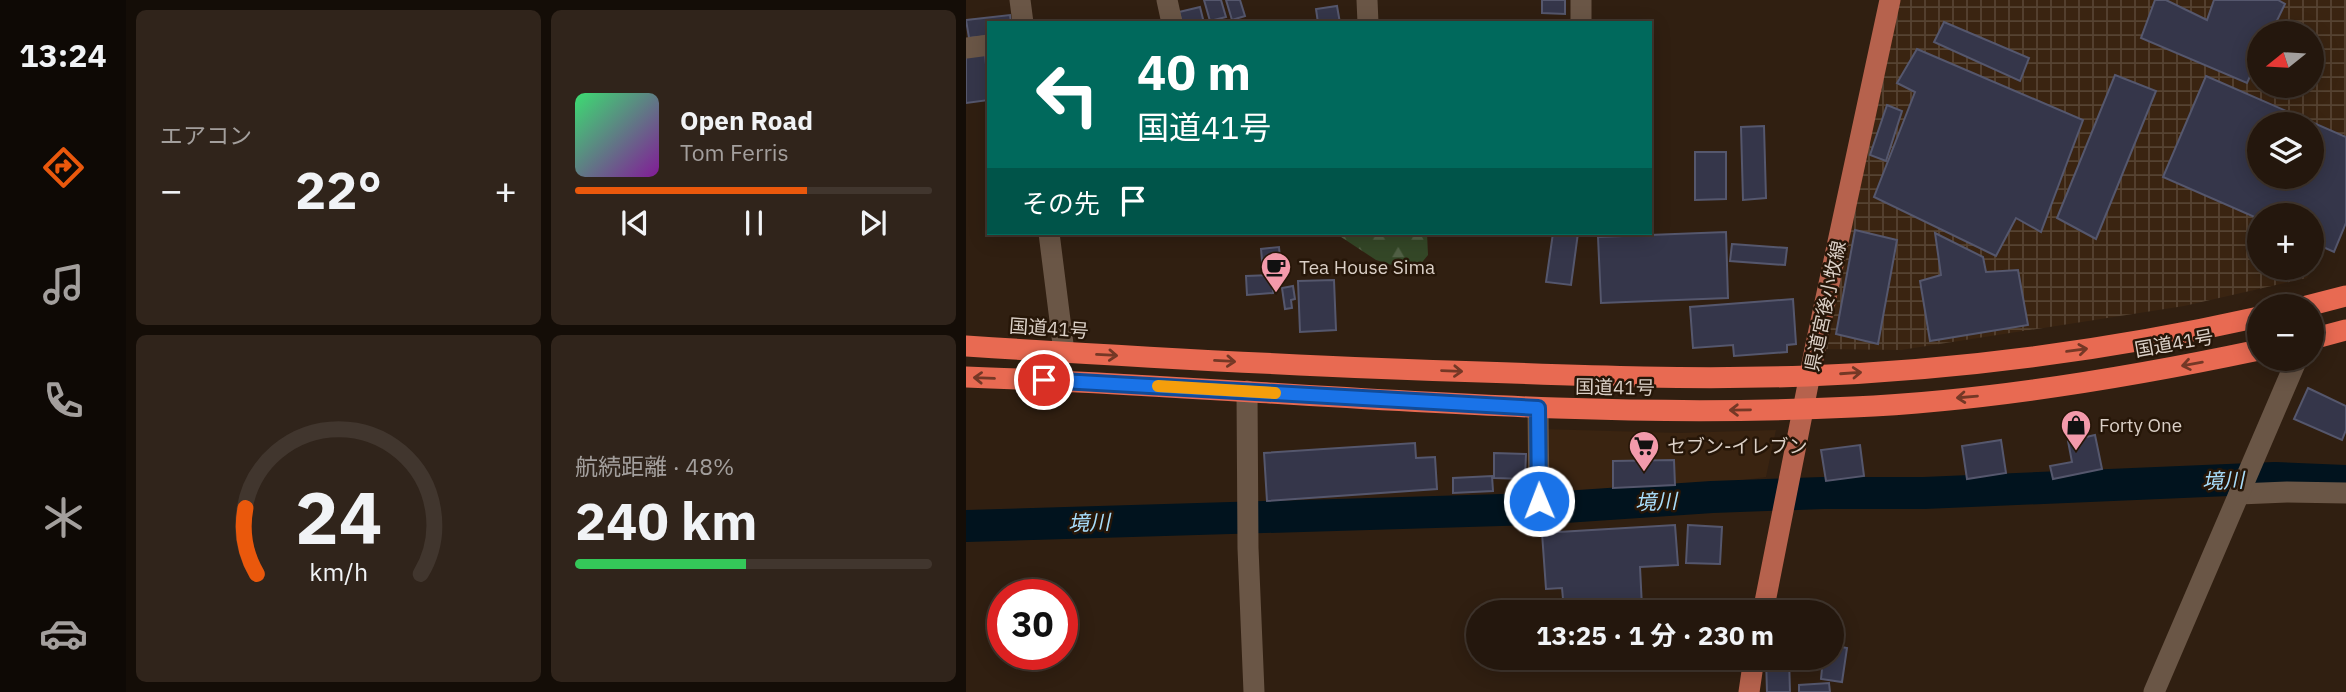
<!DOCTYPE html>
<html lang="ja">
<meta charset="utf-8">
<style>
:root{--surface:#24170d;--page:#30241b;--text:#f1f3f6;--muted:#a39f9d;--line:#41362e;--accent:#ea580c}
body{margin:0;font-family:"IBM Plex Sans","Noto Sans JP",sans-serif;background:var(--page);color:var(--text);height:100vh;display:flex;flex-direction:column;font-size:26px;white-space:nowrap}
*{box-sizing:border-box;margin:0}
p{font-size:23px;color:var(--muted)}
.icon{flex:none;width:38px;height:38px;fill:none;stroke:currentColor;stroke-width:2;stroke-linecap:round;stroke-linejoin:round}
.map{position:relative;flex:1;overflow:hidden}
.sheet{display:flex;flex-direction:column;gap:10px;padding:10px;background:#140d07;width:840px}
.sheet>*{flex:none}
.top-card{position:absolute;left:21px;top:21px;width:665px;height:214px;border-radius:0px;box-shadow:0 4px 18px #0003,0 0 0 2px var(--line);background:#00695c;color:#fff;overflow:hidden}
.needle{width:46px;rotate:252deg}
.controls{position:absolute;left:1281px;top:21px;display:grid;gap:14px}
.controls a{display:grid;place-items:center;width:77px;height:77px;border-radius:50%;background:var(--surface);box-shadow:0 4px 18px #0003,0 0 0 2px var(--line);font-size:35px}
.speed{position:absolute;left:21px;top:579px;display:flex;gap:14px;font-size:35px;font-weight:700;text-align:center}
.speed>*{display:grid;place-content:center;width:91px;height:91px;border-radius:50%;background:var(--surface);box-shadow:0 4px 18px #0003,0 0 0 2px var(--line);line-height:1}
.speed .limit{border:10px solid #d22;background:#fff;color:#111}
.pin{position:absolute;display:grid;place-items:center;width:60px;height:60px;color:#fff;margin:-30px;border:4px solid #fff;border-radius:50%;box-shadow:0 2px 7px #0007}
.me{position:absolute;width:77px;margin:-38px;rotate:359deg;stroke-linejoin:round;filter:drop-shadow(0 0 5px #0008)}
.turn{display:flex;align-items:center;gap:24px;height:147px;padding:0 35px;font-size:32px}
.turn .icon{width:91px;height:91px;stroke-width:2.5}
.turn b{display:block;font-size:49px;line-height:60px}
.then{display:flex;align-items:center;height:66px;padding:0 35px;background:#0003;gap:14px;font-size:26px}
.big{font-size:52px;font-weight:700;line-height:1.1}
.sheet .tile{flex:1;display:flex;flex-direction:column;justify-content:center;gap:10px;min-width:0;padding:0 24px;border-radius:10px;background:var(--page)}
.sheet .dial{align-items:center;gap:0}
.dial svg{height:182px;overflow:visible;fill:none;stroke:var(--line);stroke-width:7;stroke-linecap:round;text-anchor:middle}
.dial text{fill:var(--text);stroke:none}
.song{display:flex;align-items:center;gap:21px}
.cover{width:84px;height:84px;border-radius:10px;background:linear-gradient(135deg,hsl(140 70% 55%),hsl(290 70% 35%))}
.played{height:7px;border-radius:4px;background:linear-gradient(90deg,var(--accent) 65%,var(--line) 65%)}
.keys{display:flex;justify-content:space-around;direction:ltr}
.heat{display:flex;justify-content:space-between;align-items:center;font-size:38px;direction:ltr}
.charge{height:10px;border-radius:5px;background:linear-gradient(90deg,#34c759 48%,var(--line) 0)}
.sheet .tiles{flex:1;display:grid;gap:10px;grid-template-columns:repeat(2,1fr)}
.trip{position:absolute;left:500px;top:600px;width:378px;height:70px;border-radius:35px;background:var(--surface);box-shadow:0 4px 18px #0003,0 0 0 2px var(--line);font-weight:700;line-height:70px;text-align:center}
main{display:flex;flex:1;min-height:0}
.tab-bar{display:flex;flex-direction:column;width:126px;justify-content:space-around;align-items:center;background:#0e0905;color:var(--muted)}
.tab-bar .icon{width:49px;height:49px}
.tab-bar .active{color:var(--accent)}
.tab-bar b{font-size:32px;color:var(--text)}
.map>svg:first-child{display:block}
.built{fill:#3a2411}
.industrial{fill:url(#industrial-grid);fill-rule:evenodd}
.forest{fill:url(#forest-firs)}
.lines{fill:none;stroke-linecap:round;stroke-linejoin:round}
.river{stroke:#01131e;stroke-width:32}
.building{fill:#35364a;stroke:#55576d;stroke-width:2;fill-rule:evenodd}
.minor{stroke:#6a5646;stroke-width:21}
.major{stroke:#b6624d;stroke-width:21}
.highway{stroke:#e86a52;stroke-width:21}
.oneway{stroke:#743826}
.route-casing{stroke:#114b97;stroke-width:18}
.route{stroke:#1a73e8;stroke-width:12}
.slow{stroke:#f59e0b;stroke-width:12}
.labels{text-anchor:middle;dominant-baseline:central;stroke-width:5;stroke-linejoin:round;paint-order:stroke}
.poi-label{font-size:19px;fill:#dbd0c7;stroke:#261608;text-anchor:start}
.street-label{font-size:19px;fill:#dbd0c7;stroke:#261608}
.water-label{font-size:21px;font-style:italic;fill:#a8ddfb;stroke:#261608}
</style>
<main>
<nav class="tab-bar">
<b>13:24</b>
<svg class="icon active" aria-label="directions" viewBox="0 0 24 24"><path d="M12 3l9 9-9 9-9-9zM9 14v-3h6M13 9l2 2-2 2"/></svg>
<svg class="icon" aria-label="music" viewBox="0 0 24 24"><path d="M9 18V5l10-2v13"/><circle cx="6" cy="18" r="3"/><circle cx="16" cy="16" r="3"/></svg>
<svg class="icon" aria-label="phone" viewBox="0 0 24 24"><path d="M5 4h4l2 5-3 2q2 4 5 5l2-3 5 2v4C11 20 4 13 5 4z"/></svg>
<svg class="icon" aria-label="climate" viewBox="0 0 24 24"><path d="M12 3v18M4 7l16 10M4 17L20 7"/></svg>
<svg class="icon" aria-label="car" viewBox="0 0 24 24"><path d="M5 17H2v-5l4-1 3-4h7l3 4 3 1v5h-3M9 17h6M6 11h13"/><circle cx="7" cy="17" r="2"/><circle cx="17" cy="17" r="2"/></svg>
</nav>
<section class="sheet">
<div class="tiles">
<div class="tile"><p>エアコン</p>
<div class="heat"><a>−</a><b class="big">22°</b><a>+</a></div>
</div>
<div class="tile">
<div class="song"><i class="cover"></i><div><b>Open Road</b><p>Tom Ferris</p></div></div>
<div class="played"></div>
<div class="keys"><svg class="icon" aria-label="previous" viewBox="0 0 24 24"><path d="M18 5L8 12l10 7zM5 5v14"/></svg><svg class="icon" aria-label="pause" viewBox="0 0 24 24"><path d="M8 5v14M16 5v14"/></svg><svg class="icon" aria-label="next" viewBox="0 0 24 24"><path d="M6 5l10 7-10 7zM19 5v14"/></svg></div>
</div>
<div class="tile dial"><svg viewBox="0 0 100 80">
<path d="M14 69A42 42 0 1 1 86 69"/>
<path d="M14 69A42 42 0 0 1 9 40" stroke="#ea580c"/>
<text x="50" y="56" font-size="32" font-weight="700">24</text>
<text x="50" y="72" font-size="11">km/h</text>
</svg></div>
<div class="tile"><p>航続距離 · 48%</p><b class="big">240 km</b><div class="charge"></div></div>
</div>
</section>
<div class="map">
<svg width="1380" height="692" viewBox="0 0 1380 692">
<defs>
<pattern id="industrial-grid" width="8" height="8" patternUnits="userSpaceOnUse" patternTransform="scale(1.75)"><rect width="8" height="8" fill="#3a2411"/><path d="M0 4h8M4 0v8" fill="none" stroke="#564332"/></pattern>
<pattern id="forest-firs" width="22" height="20" patternUnits="userSpaceOnUse" patternTransform="scale(1.75)"><rect width="22" height="20" fill="#344727"/><path d="M5 1l3.5 6h-7zM16 11l3.5 6h-7z" fill="#516045"/></pattern>
</defs>
<rect width="100%" height="100%" fill="#301f11"/>
<!-- built -->
<polygon class="built" points="576,429 713,433 810,430 800,477 703,490 578,493"/>
<!-- industrial -->
<path class="industrial" d="M929,0h451v192l-39,86 -123,28 -283,44 -80,-1zM1293,33h53v53h-53zM1293,124h53v53h-53zM1293,215h53v53h-53z"/>
<!-- forest -->
<polygon class="forest" points="365,233 461,233 462,255 448,272 410,260 369,233"/>
<g class="lines">
<!-- river -->
<polyline class="river" points="0,526 569,509 746,497 857,493 958,493 1309,478 1380,481"/>
</g>
<!-- building -->
<g class="building">
<polygon points="238,0 255,0 260,17 244,21"/>
<polygon points="260,0 274,0 279,16 266,20"/>
<polygon points="576,0 599,0 599,14 576,13"/>
<polygon points="1189,0 1200,0 1241,20 1248,0 1312,0 1319,4 1305,33 1293,33 1293,57 1281,83 1175,38"/>
<polygon points="371,6 374,23 352,23 350,9"/>
<polygon points="234,7 238,23 216,23 213,12"/>
<polygon points="44,15 45,23 23,23 23,36 3,38 0,20"/>
<polygon points="978,22 1063,58 1054,81 968,42"/>
<polygon points="951,49 1117,120 1075,232 1050,218 1030,256 908,197 949,92 931,83"/>
<polygon points="19,53 23,100 0,103 0,56"/>
<polygon points="1149,75 1190,91 1130,239 1091,218"/>
<path d="M1240,76l140,61v86l-12,29 -22,-10v-27h-53v4l-96,-42zM1293,124h53v53h-53z"/>
<polygon points="921,105 936,111 920,161 904,155"/>
<polygon points="798,126 800,198 777,200 775,127"/>
<polygon points="729,152 760,152 760,199 729,200"/>
<polygon points="889,230 931,240 912,344 870,334"/>
<polygon points="760,232 762,298 635,303 632,237"/>
<polygon points="587,233 612,233 605,285 580,282"/>
<polygon points="969,233 1017,257 1020,272 1052,270 1062,325 964,341 954,281 975,275"/>
<polygon points="766,244 821,248 819,265 764,261"/>
<polygon points="313,247 315,270 297,271 295,249"/>
<polygon points="306,275 307,293 281,295 280,276"/>
<polygon points="368,280 370,330 334,332 332,281"/>
<polygon points="327,286 329,299 325,300 326,308 319,309 316,288"/>
<polygon points="827,299 830,344 821,345 821,352 768,356 767,345 727,348 724,307"/>
<polygon points="1342,388 1380,406 1380,430 1376,440 1328,419"/>
<polygon points="1129,435 1136,469 1087,479 1084,466 1106,462 1102,441"/>
<polygon points="1035,440 1040,473 1001,479 996,446"/>
<polygon points="449,443 450,458 469,457 471,489 301,501 298,453"/>
<polygon points="894,445 898,476 860,481 855,450"/>
<polygon points="528,453 560,454 559,479 528,478"/>
<polygon points="708,460 709,485 647,488 647,461"/>
<polygon points="526,476 527,491 487,493 487,478"/>
<polygon points="709,525 712,565 674,567 676,607 711,605 711,612 578,612 577,600 597,599 596,588 580,589 576,533"/>
<polygon points="722,525 756,527 754,564 720,563"/>
<polygon points="866,645 881,648 876,682 855,679 857,658 866,658"/>
<polygon points="581,658 661,658 581,663"/>
<polygon points="800,658 823,658 824,692 801,692"/>
<polygon points="863,683 864,692 833,692 833,685"/>
</g>
<g class="lines">
<!-- minor -->
<g class="minor">
<polyline points="54,0 57,23"/>
<polyline points="201,0 206,23"/>
<polyline points="401,0 402,23"/>
<polyline points="615,0 615,23"/>
<polyline points="0,48 23,45"/>
<polyline points="83,233 98,352"/>
<polyline points="281,391 282,548 288,692"/>
<polyline points="572,408 573,501"/>
<polyline points="1273,494 1321,492 1380,493"/>
<polyline points="1188,692 1331,359"/>
</g>
<!-- major -->
<g class="major">
<polyline points="797,612 849,349 924,0"/>
<polyline points="783,692 788,658"/>
</g>
<!-- highway -->
<g class="highway">
<polyline points="1341,306 1380,296"/>
<polyline points="1346,339 1380,330"/>
<path d="M0,346c171,11 343,21 515,26 108,4 217,8 326,4 151,-6 304,-26 452,-59"/>
<path d="M0,377c295,10 591,45 887,30 136,-6 273,-29 406,-57"/>
</g>
</g>
<!-- one-way arrows -->
<defs><path id="oneway-shaft" d="M-6 0H5M1.5-3L5.5 0L1.5 3" fill="none" stroke-width="1.6" stroke-linecap="round" stroke-linejoin="round" transform="scale(1.75)"/></defs>
<g class="oneway">
<use href="#oneway-shaft" transform="translate(1111 350) rotate(-8)"/>
<use href="#oneway-shaft" transform="translate(141 355) rotate(3)"/>
<use href="#oneway-shaft" transform="translate(259 361) rotate(3)"/>
<use href="#oneway-shaft" transform="translate(1226 364) rotate(170)"/>
<use href="#oneway-shaft" transform="translate(486 371) rotate(2)"/>
<use href="#oneway-shaft" transform="translate(885 373) rotate(-4)"/>
<use href="#oneway-shaft" transform="translate(18 378) rotate(-178)"/>
<use href="#oneway-shaft" transform="translate(1001 397) rotate(175)"/>
<use href="#oneway-shaft" transform="translate(774 410) rotate(179)"/>
</g>
<g class="lines">
<!-- route casing -->
<g class="route-casing">
<polyline id="route" points="78,380 572,408 573,501"/>
</g>
<!-- route -->
<use href="#route" class="route"/>
<!-- slow -->
<polyline class="slow" points="192,386 309,393"/>
</g>
<!-- icons -->
<defs>
<g id="cafe-pin" transform="scale(1.575)"><path d="M0 17L-7.5 6A9.5 9.5 0 1 1 7.5 6Z" fill="#f39aab" stroke="#261608"/><path d="M-5.5-4.5H6V0H3Q3 3.5 0 3.5H-2.5Q-5.5 3.5-5.5 0ZM3-3.2v2h1.7v-2ZM-6 4.5H4V6H-6Z" fill="#111"/></g>
<g id="shop-pin" transform="scale(1.575)"><path d="M0 17L-7.5 6A9.5 9.5 0 1 1 7.5 6Z" fill="#f39aab" stroke="#261608"/><path d="M-5-2.5h2.3a2.7 3.5 0 0 1 5.4 0H5L5.5 6h-11ZM-1.5-2.5h3a1.5 2.3 0 0 0-3 0Z" fill="#111"/></g>
<g id="supermarket-pin" transform="scale(1.575)"><path d="M0 17L-7.5 6A9.5 9.5 0 1 1 7.5 6Z" fill="#f39aab" stroke="#261608"/><path d="M-6-5.5h2.5l.6 2H6L4.5 2H-2.5L-4.4-4H-6ZM-1.5 3.2a1.3 1.3 0 1 0 .1 0ZM3 3.2a1.3 1.3 0 1 0 .1 0Z" fill="#111"/></g>
</defs>
<g fill-rule="evenodd">
<use href="#cafe-pin" x="310" y="267"/>
<use href="#shop-pin" x="1110" y="425"/>
<use href="#supermarket-pin" x="678" y="446"/>
</g>
<g class="labels">
<!-- poi labels -->
<g class="poi-label">
<text x="333" y="267">Tea House Sima</text>
<text x="1133" y="425">Forty One</text>
<text x="701" y="446">セブン-イレブン</text>
</g>
<!-- street labels -->
<g class="street-label">
<text transform="translate(859 306) rotate(-78)">県道宮後小牧線</text>
<text transform="translate(83 328) rotate(4)">国道41号</text>
<text transform="translate(1208 343) rotate(-10)">国道41号</text>
<text transform="translate(649 387) rotate(1)">国道41号</text>
</g>
<!-- water labels -->
<g class="water-label">
<text transform="translate(1257 480) rotate(-2)">境川</text>
<text transform="translate(690 501) rotate(-2)">境川</text>
<text transform="translate(123 522) rotate(-2)">境川</text>
</g>
</g>
</svg>
<div class="controls">
<a><svg class="needle" viewBox="-14 -14 28 28"><path d="M0-13l5 13h-10z" fill="#e53935"/><path d="M0 13l5-13h-10z" fill="#a39f9d"/></svg></a>
<a><svg class="icon" aria-label="layers" viewBox="0 0 24 24"><path d="M12 4l9 5-9 5-9-5zM3 14l9 5 9-5"/></svg></a>
<a>+</a>
<a>−</a>
</div>
<div class="speed"><div class="limit">30</div></div>
<div class="pin" style="left:78px;top:380px;background:#d93025"><svg class="icon" aria-label="arrive" viewBox="0 0 24 24"><path d="M6 21V4h12l-3 4 3 4H6"/></svg></div>
<svg class="me" style="left:573px;top:501px" viewBox="-20 -20 40 40"><circle r="17" fill="#1a73e8" stroke="#fff" stroke-width="3"/><path d="M0-11L8 9 0 5-8 9z" fill="#fff"/></svg>
<div class="trip">13:25 · 1 分 · 230 m</div>
<div class="top-card">
<div class="turn"><svg class="icon" aria-label="left" viewBox="0 0 24 24"><path d="M17 20v-9H6M10 6l-5 5 5 5"/></svg><div><b>40 m</b>国道41号</div></div>
<div class="then">その先<svg class="icon" aria-label="arrive" viewBox="0 0 24 24"><path d="M6 21V4h12l-3 4 3 4H6"/></svg></div>
</div>
</div>
</main>
